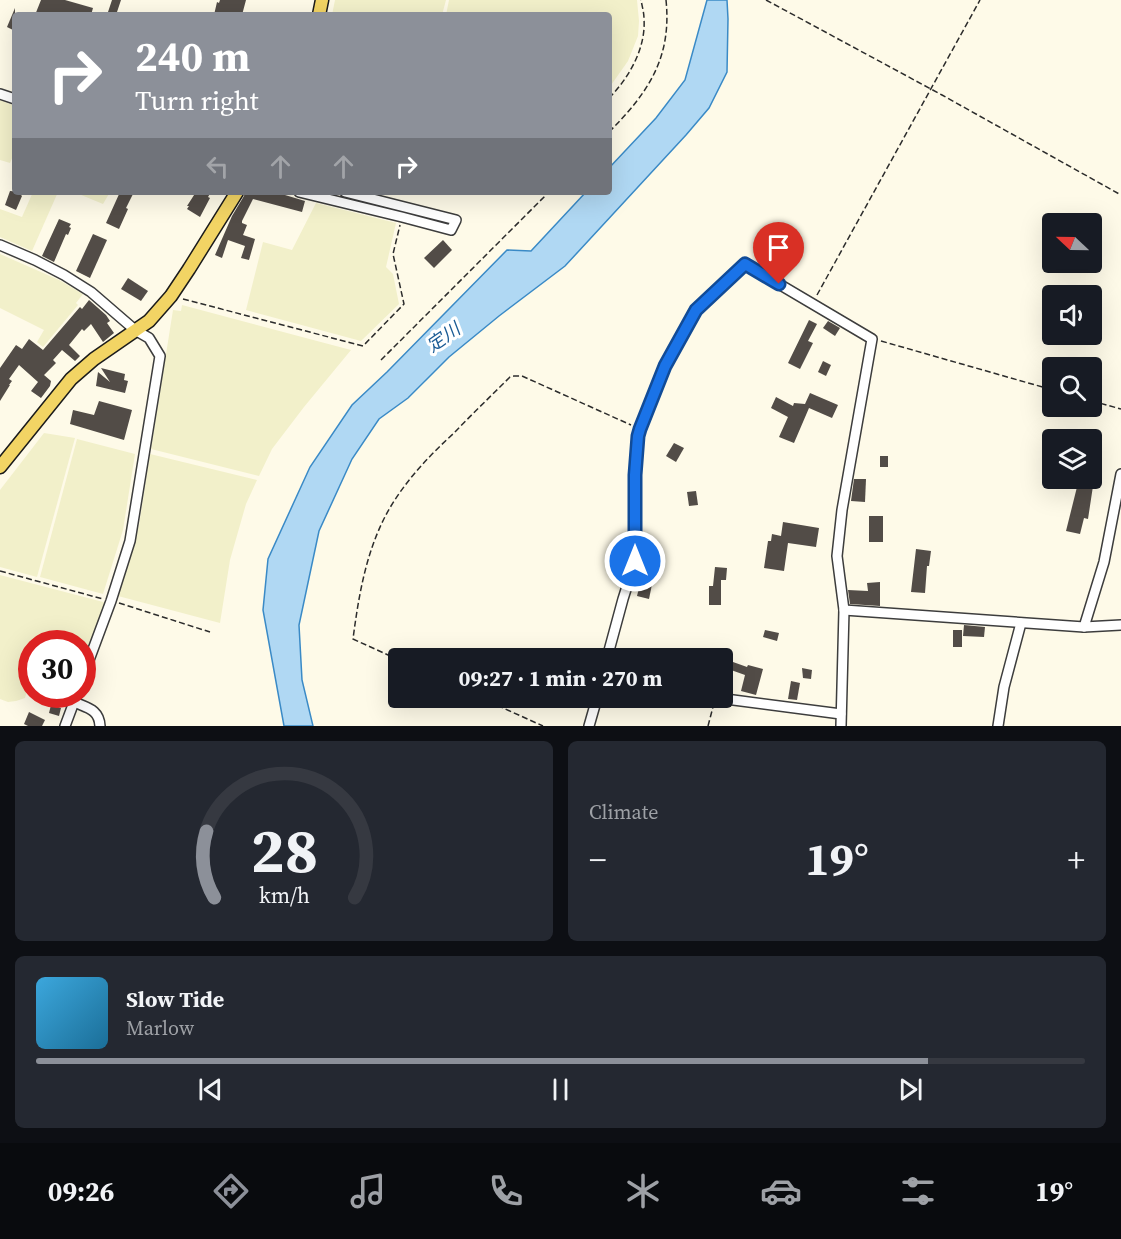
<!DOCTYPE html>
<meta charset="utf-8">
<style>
:root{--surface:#171b24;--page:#242831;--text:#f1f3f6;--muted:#9ea1a6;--line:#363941;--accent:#8c9099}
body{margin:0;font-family:"Source Serif 4","Noto Sans JP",serif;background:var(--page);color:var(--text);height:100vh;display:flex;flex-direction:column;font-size:22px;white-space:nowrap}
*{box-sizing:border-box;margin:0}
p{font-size:20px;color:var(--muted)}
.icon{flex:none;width:33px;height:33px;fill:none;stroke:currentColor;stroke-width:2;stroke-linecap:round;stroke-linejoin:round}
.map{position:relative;height:726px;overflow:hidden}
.sheet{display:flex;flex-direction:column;gap:15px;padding:15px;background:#0d0f14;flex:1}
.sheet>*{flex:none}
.hud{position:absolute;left:12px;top:12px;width:600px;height:183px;border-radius:6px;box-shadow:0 6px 24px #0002;background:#8c9099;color:#fff;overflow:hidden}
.needle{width:39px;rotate:292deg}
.tools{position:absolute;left:1042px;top:213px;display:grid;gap:12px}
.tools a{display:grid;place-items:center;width:60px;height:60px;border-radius:6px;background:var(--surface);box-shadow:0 6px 24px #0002;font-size:30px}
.speed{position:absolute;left:18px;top:630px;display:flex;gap:12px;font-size:30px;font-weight:700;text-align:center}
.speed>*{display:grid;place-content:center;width:78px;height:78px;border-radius:50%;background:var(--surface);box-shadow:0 6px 24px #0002;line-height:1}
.speed .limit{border:9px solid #d22;background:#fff;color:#111}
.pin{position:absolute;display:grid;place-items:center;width:51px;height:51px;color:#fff;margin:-62px -26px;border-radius:50% 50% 50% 0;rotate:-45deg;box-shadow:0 0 6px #0007}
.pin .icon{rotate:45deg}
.me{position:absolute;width:66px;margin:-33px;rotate:0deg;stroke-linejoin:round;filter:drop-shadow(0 0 4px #0008)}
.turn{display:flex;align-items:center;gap:21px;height:126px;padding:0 24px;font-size:27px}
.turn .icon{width:78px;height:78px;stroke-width:2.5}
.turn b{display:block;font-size:42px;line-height:51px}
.lanes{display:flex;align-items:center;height:57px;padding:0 24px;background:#0003;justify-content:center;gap:30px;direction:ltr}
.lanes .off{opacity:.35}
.big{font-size:45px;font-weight:700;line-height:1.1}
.sheet .tile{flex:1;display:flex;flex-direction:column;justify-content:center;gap:9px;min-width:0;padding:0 21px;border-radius:9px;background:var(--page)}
.sheet .dial{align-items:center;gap:0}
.dial svg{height:156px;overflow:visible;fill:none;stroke:var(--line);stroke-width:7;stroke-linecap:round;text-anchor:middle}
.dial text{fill:var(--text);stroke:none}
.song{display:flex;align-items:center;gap:18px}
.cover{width:72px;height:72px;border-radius:9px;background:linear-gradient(135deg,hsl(200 70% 55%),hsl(200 70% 35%))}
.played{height:6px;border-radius:3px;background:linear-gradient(90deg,var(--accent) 85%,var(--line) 85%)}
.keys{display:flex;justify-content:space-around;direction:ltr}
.heat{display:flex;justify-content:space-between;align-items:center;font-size:33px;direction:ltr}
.sheet .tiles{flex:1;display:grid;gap:15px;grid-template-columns:1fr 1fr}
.tile:last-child{grid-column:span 2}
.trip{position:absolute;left:388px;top:648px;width:345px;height:60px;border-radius:6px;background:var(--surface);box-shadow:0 6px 24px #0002;font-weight:700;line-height:60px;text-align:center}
.tabs{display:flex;height:96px;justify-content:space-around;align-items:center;background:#090b0e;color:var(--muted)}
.tabs .icon{width:42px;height:42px}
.tabs .active{color:var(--accent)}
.tabs b{font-size:27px;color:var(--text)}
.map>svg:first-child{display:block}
.farmland{fill:#f2f0ca}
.water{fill:#b0d8f3;stroke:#3a8ac6;stroke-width:1.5}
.building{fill:#524c47}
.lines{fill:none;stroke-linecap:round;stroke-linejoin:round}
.minor-casing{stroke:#3d3d3d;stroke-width:12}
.major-casing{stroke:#1b1b1b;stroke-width:15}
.path{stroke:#2c2c2c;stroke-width:1.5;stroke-dasharray:6 3;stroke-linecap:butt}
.minor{stroke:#fff;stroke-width:9}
.major{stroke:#f2d464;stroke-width:12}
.route-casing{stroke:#114b97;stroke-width:15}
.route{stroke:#1a73e8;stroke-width:10}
.labels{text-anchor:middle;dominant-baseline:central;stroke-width:6;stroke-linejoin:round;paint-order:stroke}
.water-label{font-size:18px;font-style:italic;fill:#1b5c95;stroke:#fff}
</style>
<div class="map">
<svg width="1121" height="726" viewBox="0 0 1121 726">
<rect width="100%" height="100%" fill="#fefae8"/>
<!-- farmland -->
<g class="farmland">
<polygon points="335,0 446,0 442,15 332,15"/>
<polygon points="449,0 637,0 639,21 638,36 628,61 609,88 609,15 446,15"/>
<polygon points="0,100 15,106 15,151 10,163 0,160"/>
<polygon points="33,192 58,192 32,251 0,237 0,209 22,217"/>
<polygon points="74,192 110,192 103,204"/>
<polygon points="316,203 396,223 386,267 393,274 399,304 361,341 246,310 263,242 292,250"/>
<polygon points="0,254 59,280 83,294 76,303 78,305 43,347 37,342 44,330 0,308"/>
<polygon points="182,305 351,350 304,407 272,449 259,476 151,449 173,310 181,311"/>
<polygon points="44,433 75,438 37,577 0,567 0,490"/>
<polygon points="77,439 135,454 123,530 103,594 40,577"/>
<polygon points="150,454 257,480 246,504 230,560 220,623 118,596 139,525"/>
<polygon points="0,575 107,603 86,659 83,661 82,644 32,644 31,676 25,698 16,701 8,702 0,699"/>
</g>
<!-- water -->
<polygon class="water" points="707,0 727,0 728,19 727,72 709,108 686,135 565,266 499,316 449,357 408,398 379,419 352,459 319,531 299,625 302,680 313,726 284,726 263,610 268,559 310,467 352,405 387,372 507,250 531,251 586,192 609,192 609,168 656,118 685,80"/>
<!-- building -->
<g class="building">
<polygon points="41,0 65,0 93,8 91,15 35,15"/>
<polygon points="112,0 121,0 116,15 107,15"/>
<polygon points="220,0 246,0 242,15 214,15 217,2 219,3"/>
<polygon points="15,8 15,31 7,27"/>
<polygon points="10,191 22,192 21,195 22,196 16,210 5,205"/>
<polygon points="120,192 134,192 126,208 128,209 119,229 106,223"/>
<polygon points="196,192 211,192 208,197 210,198 200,217 187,209 189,206 187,206"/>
<polygon points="245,192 275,192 305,201 302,212 253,199 242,221 242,223 247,225 243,235 255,239 249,260 241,258 245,246 228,240 222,258 215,255 232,216 244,196"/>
<polygon points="59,219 71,224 69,227 71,228 68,235 66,234 54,262 42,256"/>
<polygon points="93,234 107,240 90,278 76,271"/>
<polygon points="443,240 452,250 434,268 424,258"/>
<polygon points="128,278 148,291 141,301 121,289"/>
<polygon points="89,300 106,315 110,321 107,323 114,333 103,342 91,324 84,331 82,329 69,345 80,356 75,361 62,350 53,360 56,363 44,375 51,381 50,386 41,398 31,391 38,382 19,365 9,379 12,381 9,385 10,385 0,401 0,368 16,345 22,349 29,339 43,350 80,307 82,309"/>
<polygon points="809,320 817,324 808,341 813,343 800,369 788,363"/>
<polygon points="828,321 840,328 835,336 823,328"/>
<polygon points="823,361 831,365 826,376 818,372"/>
<polygon points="101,368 125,374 124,380 128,381 125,393 96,386 98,372 110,382"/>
<polygon points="810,393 838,405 832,418 809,408 794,443 779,437 788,417 771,408 776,397 793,406 794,403 805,404"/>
<polygon points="99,401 132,410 124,440 70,424 73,410 94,415"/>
<polygon points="674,443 684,448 676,462 666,456"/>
<rect x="880" y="456" width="8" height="11"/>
<polygon points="854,479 866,479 865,502 851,501"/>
<polygon points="1078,483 1093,486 1088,519 1084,518 1080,534 1066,531"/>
<polygon points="696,491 698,505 689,506 687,492"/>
<rect x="869" y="516" width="14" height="26"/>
<polygon points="783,522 819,528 816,547 788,543 784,571 764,568 768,541 771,541 772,534 781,536"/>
<polygon points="916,549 931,551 929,566 927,566 925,593 911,592"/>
<polygon points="647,557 657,560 649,599 637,596"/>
<polygon points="715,567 727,568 726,580 721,580 721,605 709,605 709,586 713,586"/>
<polygon points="880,582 880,606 850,604 848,590 868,591 867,583"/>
<polygon points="964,625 985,627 984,637 963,636"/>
<polygon points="765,630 779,633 777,641 763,637"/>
<rect x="953" y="630" width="9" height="17"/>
<polygon points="733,662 747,667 748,665 763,669 756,695 741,691 745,675 731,670"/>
<polygon points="802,668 812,670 811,679 803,678"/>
<polygon points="791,681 800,683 797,700 788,699"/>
<polygon points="51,705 61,708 59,716 49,713"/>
<polygon points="29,712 45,720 42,726 28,726 24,724"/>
</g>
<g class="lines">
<!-- minor casing -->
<g class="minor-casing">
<g id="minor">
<polyline points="0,94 15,99"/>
<polyline points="299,192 402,217 451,230 456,220 345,192"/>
<polyline points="0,245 35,260 64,275 91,292 135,330 149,338 160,356 130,541 111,601 82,679"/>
<polyline points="844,610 1084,627 1121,625"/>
<polyline points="1084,627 1104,562 1121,474"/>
<polyline points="607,658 623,599 635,561 635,475 638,436 640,429 665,366 695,310 745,264 872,339 842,510 837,556 844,610 841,726"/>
<polyline points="718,698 841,714"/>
<path d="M74,702c13,6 25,7 26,24"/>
<polyline points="65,726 77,694"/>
<polyline points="589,726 597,698"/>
<polyline points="998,726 1004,687 1021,623"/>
</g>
</g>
<!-- major casing -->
<g class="major-casing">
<g id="major">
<polyline points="319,15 322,0"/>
<polyline points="0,467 71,379 94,359 149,321 171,296 189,269 237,192"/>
</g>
</g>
<!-- path -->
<g class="path">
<polyline points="766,0 942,95 1121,195"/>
<path d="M609,98c20,-20 37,-50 35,-79 0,-7 -2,-13 -3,-19"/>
<path d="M609,132c39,-39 63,-74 57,-132"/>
<polyline points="817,295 980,0"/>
<polyline points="183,299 363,346 404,304 393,254 400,225"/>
<polyline points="881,341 1053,390"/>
<polyline points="381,360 549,192"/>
<polyline points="1092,401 1121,409"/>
<polyline points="0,571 103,599"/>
<polyline points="119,603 210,632"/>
<path d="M399,660l-46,-21c6,-46 14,-93 38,-133 17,-28 39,-51 63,-73 18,-19 37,-37 56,-56l4,-1h8l109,49"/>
<polyline points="481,698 543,726"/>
<polyline points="708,726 713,707"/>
</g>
<!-- minor -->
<use href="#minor" class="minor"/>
<!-- major -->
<use href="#major" class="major"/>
</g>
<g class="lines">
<!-- route casing -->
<g class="route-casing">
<polyline id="route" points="635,561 635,475 638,436 640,429 665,366 696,310 745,264 779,284"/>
</g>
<!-- route -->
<use href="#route" class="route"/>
</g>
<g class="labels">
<!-- water labels -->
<g class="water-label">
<text transform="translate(443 337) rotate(-35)">定川</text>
</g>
</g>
</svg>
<div class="tools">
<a><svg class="needle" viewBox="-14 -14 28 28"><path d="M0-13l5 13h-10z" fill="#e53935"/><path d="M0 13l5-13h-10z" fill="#9ea1a6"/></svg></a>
<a><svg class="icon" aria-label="sound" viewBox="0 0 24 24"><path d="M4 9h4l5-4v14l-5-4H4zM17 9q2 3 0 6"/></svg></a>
<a><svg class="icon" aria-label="search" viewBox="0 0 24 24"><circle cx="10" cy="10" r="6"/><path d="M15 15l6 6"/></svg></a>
<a><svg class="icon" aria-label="layers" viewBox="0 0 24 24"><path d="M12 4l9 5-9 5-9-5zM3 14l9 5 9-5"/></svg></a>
</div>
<div class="speed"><div class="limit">30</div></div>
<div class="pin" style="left:779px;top:284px;background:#d93025"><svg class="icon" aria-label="arrive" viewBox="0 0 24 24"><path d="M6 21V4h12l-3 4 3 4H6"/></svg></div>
<svg class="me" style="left:635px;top:561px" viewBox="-20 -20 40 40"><circle r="17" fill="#1a73e8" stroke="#fff" stroke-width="3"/><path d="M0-11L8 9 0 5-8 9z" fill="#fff"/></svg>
<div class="trip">09:27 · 1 min · 270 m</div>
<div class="hud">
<div class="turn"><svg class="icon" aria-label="right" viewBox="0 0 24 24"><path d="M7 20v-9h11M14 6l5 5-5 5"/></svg><div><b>240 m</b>Turn right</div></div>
<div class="lanes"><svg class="icon off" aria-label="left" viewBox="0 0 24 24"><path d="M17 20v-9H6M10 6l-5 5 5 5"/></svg><svg class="icon off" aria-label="ahead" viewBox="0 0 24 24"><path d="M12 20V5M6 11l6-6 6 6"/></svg><svg class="icon off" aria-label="ahead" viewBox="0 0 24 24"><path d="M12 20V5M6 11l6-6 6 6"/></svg><svg class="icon" aria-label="right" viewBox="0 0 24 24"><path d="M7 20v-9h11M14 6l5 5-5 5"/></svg></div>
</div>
</div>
<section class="sheet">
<div class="tiles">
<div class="tile dial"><svg viewBox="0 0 100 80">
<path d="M14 69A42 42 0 1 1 86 69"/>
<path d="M14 69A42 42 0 0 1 10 35" stroke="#8c9099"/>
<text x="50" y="56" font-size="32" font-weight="700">28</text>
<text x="50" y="72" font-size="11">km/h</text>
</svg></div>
<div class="tile"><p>Climate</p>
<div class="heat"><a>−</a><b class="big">19°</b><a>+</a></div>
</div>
<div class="tile">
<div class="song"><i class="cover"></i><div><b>Slow Tide</b><p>Marlow</p></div></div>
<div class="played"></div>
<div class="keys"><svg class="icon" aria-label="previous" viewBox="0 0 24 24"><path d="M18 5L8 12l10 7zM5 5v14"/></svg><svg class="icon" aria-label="pause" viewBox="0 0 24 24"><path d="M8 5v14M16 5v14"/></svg><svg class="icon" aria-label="next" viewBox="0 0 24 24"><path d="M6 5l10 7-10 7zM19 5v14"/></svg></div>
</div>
</div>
</section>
<nav class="tabs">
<b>09:26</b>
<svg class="icon active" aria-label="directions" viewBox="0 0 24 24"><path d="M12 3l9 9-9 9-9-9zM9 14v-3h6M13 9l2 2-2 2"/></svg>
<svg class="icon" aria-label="music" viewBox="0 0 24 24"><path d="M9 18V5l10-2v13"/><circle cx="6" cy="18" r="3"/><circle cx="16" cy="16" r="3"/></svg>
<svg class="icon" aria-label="phone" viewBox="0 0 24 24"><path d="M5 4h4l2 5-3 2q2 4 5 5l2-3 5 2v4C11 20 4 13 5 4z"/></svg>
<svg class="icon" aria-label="climate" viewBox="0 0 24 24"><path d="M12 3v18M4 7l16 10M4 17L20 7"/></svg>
<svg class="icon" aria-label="car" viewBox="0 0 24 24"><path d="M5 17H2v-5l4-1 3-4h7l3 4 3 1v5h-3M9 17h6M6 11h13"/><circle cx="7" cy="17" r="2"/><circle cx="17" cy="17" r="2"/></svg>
<svg class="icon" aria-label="filters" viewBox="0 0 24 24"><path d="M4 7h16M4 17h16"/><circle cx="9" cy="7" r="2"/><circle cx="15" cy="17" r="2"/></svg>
<b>19°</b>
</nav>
